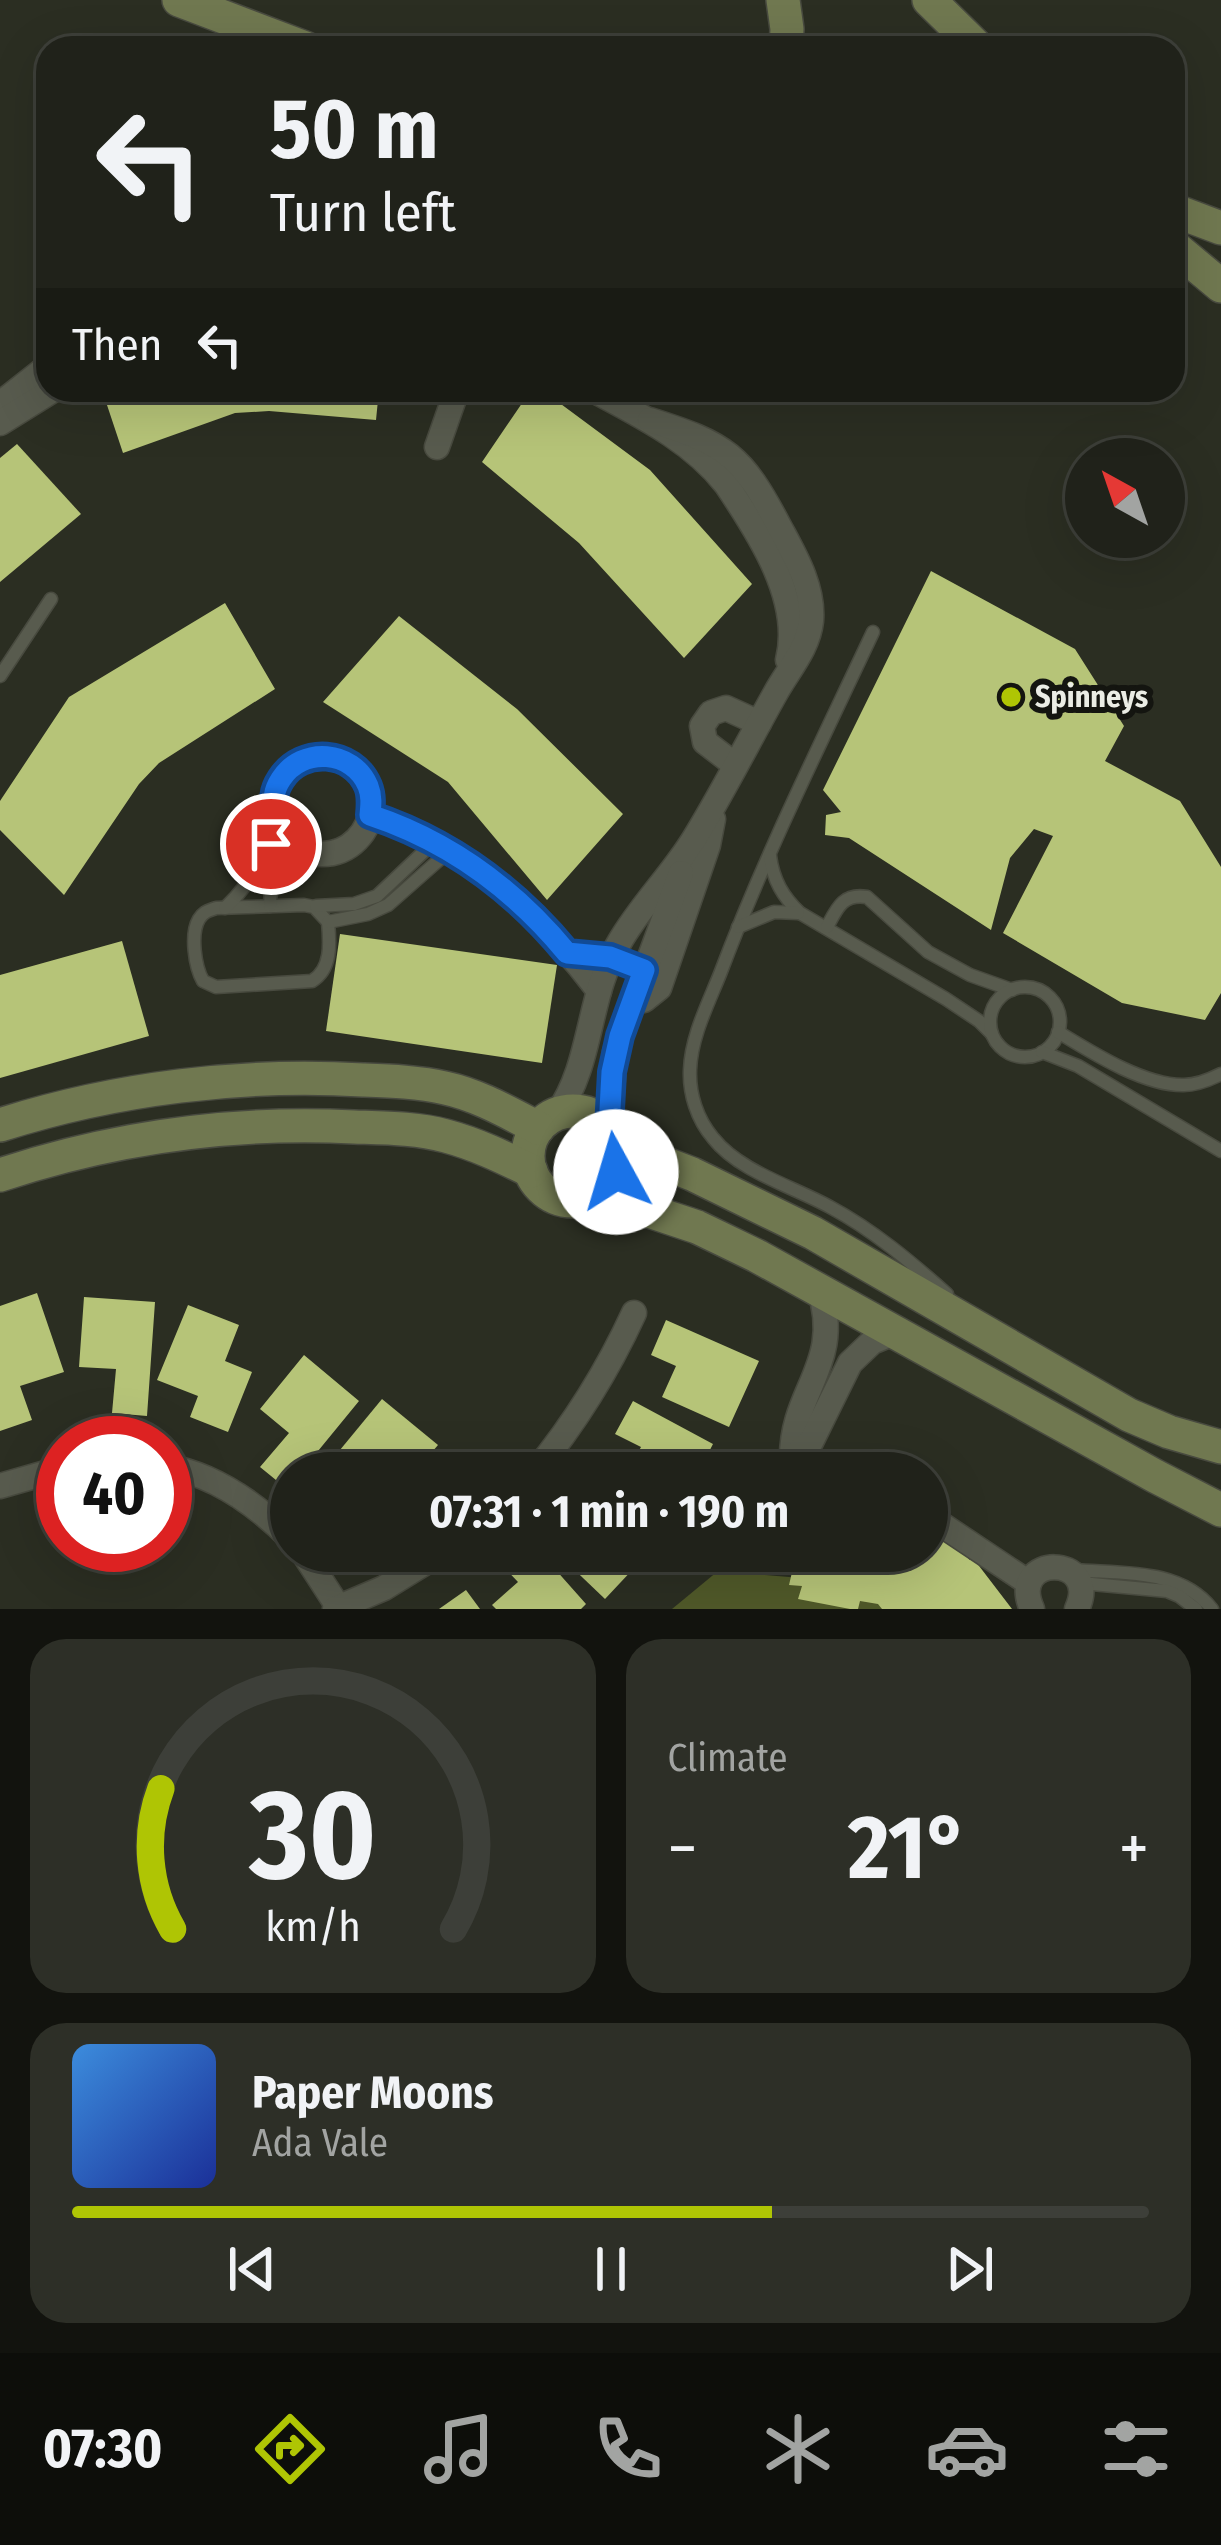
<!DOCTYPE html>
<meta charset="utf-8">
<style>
:root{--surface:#20221a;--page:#2d2f27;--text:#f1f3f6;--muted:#a2a4a2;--line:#3d3f39;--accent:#afc504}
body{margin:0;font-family:"Fira Sans Condensed",sans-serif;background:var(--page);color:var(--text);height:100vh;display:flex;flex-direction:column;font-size:45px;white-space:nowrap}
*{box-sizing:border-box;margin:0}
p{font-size:39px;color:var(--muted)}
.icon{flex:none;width:66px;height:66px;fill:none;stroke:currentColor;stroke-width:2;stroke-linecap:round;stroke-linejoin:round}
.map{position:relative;height:1609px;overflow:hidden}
.drawer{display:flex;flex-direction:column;gap:30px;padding:30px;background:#12130e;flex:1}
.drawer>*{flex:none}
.top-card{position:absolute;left:36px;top:36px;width:1149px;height:366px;border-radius:36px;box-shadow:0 12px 48px #0002,0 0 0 3px var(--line);background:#20221a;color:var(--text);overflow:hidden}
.needle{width:78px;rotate:320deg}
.fabs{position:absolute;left:1065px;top:438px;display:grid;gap:24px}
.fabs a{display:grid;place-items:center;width:120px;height:120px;border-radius:50%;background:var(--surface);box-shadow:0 12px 48px #0002,0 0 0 3px var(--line);font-size:60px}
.speed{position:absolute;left:36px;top:1416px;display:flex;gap:24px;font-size:60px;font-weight:700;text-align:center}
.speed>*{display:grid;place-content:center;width:156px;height:156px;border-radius:50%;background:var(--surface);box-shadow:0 12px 48px #0002,0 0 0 3px var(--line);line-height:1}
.speed .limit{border:18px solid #d22;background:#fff;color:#111}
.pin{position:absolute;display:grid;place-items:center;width:102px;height:102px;color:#fff;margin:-51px;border:6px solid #fff;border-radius:50%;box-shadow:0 3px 12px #0007}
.me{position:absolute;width:132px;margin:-66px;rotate:354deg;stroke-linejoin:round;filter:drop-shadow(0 0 9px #0008)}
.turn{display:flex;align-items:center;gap:42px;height:252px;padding:0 36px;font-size:54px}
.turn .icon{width:156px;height:156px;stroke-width:2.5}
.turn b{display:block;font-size:84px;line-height:102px}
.then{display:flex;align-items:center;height:114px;padding:0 36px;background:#0003;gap:24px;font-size:45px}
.big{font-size:90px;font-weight:700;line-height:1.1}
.drawer .widget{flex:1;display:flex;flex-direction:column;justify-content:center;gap:18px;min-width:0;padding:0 42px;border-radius:36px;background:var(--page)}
.drawer .dial{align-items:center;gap:0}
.dial svg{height:312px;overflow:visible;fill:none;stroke:var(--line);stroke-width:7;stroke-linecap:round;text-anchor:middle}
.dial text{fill:var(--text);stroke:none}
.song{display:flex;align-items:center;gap:36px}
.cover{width:144px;height:144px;border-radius:18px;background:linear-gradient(135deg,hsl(210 70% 55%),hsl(230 70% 35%))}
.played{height:12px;border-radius:6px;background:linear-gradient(90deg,var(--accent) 65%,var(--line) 65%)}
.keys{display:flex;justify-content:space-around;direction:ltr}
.heat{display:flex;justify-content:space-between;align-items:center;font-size:66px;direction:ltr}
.drawer .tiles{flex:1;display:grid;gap:30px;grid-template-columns:1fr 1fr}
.widget:last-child{grid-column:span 2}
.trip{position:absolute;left:270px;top:1452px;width:678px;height:120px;border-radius:60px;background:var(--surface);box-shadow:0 12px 48px #0002,0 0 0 3px var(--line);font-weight:700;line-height:120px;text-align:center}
.menu{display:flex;height:192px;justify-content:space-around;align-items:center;background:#0d0e0a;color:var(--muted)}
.menu .icon{width:84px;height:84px}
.menu .active{color:var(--accent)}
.menu b{font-size:54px;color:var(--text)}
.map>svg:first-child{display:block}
.green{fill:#505929}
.building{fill:#b6c478}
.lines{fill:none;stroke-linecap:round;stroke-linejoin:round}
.lane-casing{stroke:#484a3f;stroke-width:15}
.street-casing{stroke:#484a3f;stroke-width:27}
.secondary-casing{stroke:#484a3f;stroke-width:36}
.lane{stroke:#585b4e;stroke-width:12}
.street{stroke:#585b4e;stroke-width:24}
.secondary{stroke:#707850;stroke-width:33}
.route-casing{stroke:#114b97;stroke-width:30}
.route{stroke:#1a73e8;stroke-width:21}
.poi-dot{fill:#afc504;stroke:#141510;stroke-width:4.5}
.labels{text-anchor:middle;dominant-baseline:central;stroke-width:12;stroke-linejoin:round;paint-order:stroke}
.poi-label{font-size:30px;font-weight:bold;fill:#ebede5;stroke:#141510;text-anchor:start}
</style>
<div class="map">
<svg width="1221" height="1609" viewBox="0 0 1221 1609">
<rect width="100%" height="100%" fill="#2b2e22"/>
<!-- green -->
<polygon class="green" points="718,1571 957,1591 984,1609 672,1609"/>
<!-- building -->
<g class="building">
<polygon points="102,390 379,390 376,420 269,411 235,413 123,453"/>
<polygon points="531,390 542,390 650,470 752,584 684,658 579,543 482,462"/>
<polygon points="17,444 81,514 0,582 0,458"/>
<polygon points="931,571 1075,649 1124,726 1105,761 1180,801 1221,867 1221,993 1205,1020 1122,1003 1003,933 1053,836 1034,829 1010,858 991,930 849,838 825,835 826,815 841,812 823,790"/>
<polygon points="225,603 275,689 159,763 139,784 64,895 0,830 0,801 69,697"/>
<polygon points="399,616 517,709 623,814 547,900 448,782 323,702"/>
<polygon points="340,934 557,965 542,1063 326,1031"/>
<polygon points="122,941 149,1036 0,1078 0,975"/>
<polygon points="37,1293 64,1372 20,1386 32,1420 0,1431 0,1306"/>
<polygon points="84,1297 155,1302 147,1416 112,1413 116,1369 79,1367"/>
<polygon points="188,1305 239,1325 225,1361 252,1372 228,1432 190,1417 198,1396 157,1380"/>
<polygon points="666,1320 759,1361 729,1427 662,1397 676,1366 651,1355"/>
<polygon points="304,1355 359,1401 300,1473 291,1473 291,1484 287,1489 260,1467 289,1433 260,1409"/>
<polygon points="382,1399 438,1445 414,1473 321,1473"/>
<polygon points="633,1401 713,1444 698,1473 627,1473 641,1447 615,1434"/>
<polygon points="927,1518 970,1560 973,1558 1012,1609 882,1609 878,1604 860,1601 858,1609 850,1609 798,1599 802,1586 789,1585 797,1551 927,1551"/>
<polygon points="509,1551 539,1551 586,1604 581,1609 496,1609 492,1605 518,1582 498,1561"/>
<polygon points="565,1551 650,1551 605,1599 560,1556"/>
<polygon points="466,1590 480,1609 439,1609"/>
</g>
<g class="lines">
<!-- lane casing -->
<g class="lane-casing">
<g id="lane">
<path d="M873,632c-53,113 -109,225 -153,342 -12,30 -29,63 -30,96 -1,24 7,49 23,68 27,34 79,48 117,69 43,23 81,55 117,87"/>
<polyline points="0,676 51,599"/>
<path d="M770,856c3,24 13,41 30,57l146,86 33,22 13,13"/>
<path d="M304,905l10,2 14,15c2,21 4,47 -16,59l-96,6 -13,-6c-8,-14 -13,-47 -4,-62 5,-8 9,-8 17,-11z"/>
<path d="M270,906c0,-25 9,-42 28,-58"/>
<polyline points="316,906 354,904 377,896 434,842"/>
<path d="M225,908c25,-24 41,-50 52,-82"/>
<polyline points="328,922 368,914 388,905 448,852"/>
<polyline points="738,927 774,912 798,913"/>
<path d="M827,927c10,-19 16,-34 40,-30l61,55 42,23 42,15"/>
<circle cx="1025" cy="1022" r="35"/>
<path d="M1058,1032c33,20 86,54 126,53 13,0 25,-5 37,-11"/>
<polyline points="1042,1052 1078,1066 1221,1151"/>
<path d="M1074,1570c48,4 106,-2 138,39"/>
<polyline points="1081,1583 1167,1591 1179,1596 1196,1609"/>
</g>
</g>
<!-- street casing -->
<g class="street-casing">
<g id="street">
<path d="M593,390c48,26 98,50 133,94 33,49 77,116 62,176"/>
<polyline points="0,404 48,366"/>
<polyline points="0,423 53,390"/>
<polyline points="437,447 457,390"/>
<circle cx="322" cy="805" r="49"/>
<polyline points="735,765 705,742 702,726 711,713 726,708 759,723"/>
<path d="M371,815c94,32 169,97 228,176"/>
<polyline points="634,1001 644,1000 659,988 708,845 713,819"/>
<path d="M557,1114c36,-51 30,-118 62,-171 21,-37 53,-68 75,-104 29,-47 54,-97 81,-145 13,-24 33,-45 36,-73 3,-34 -17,-67 -32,-95 -37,-71 -53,-82 -129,-106"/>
<polyline points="609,1128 615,1052 681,873"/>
<path d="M792,1457c0,-68 52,-93 27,-169"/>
<path d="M165,1466c49,8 91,38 126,73"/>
<path d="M534,1473c41,-50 73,-101 100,-160"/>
<polyline points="781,1473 792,1457 811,1442 850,1363 872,1342 896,1332"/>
<polyline points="0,1486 63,1468"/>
<polyline points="927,1515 1029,1583"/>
<polyline points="302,1551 339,1608"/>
<polyline points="335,1609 384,1588 444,1551"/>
<path d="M1032,1609c-25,-56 70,-55 45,0"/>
</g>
</g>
<!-- secondary casing -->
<g class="secondary-casing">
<g id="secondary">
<polyline points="179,0 305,48"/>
<polyline points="783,0 787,29 786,48"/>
<polyline points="929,0 978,48"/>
<polyline points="1173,210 1221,228"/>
<polyline points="1173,246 1221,286"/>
<circle cx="573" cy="1156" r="45"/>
<path d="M0,1125c116,-37 242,-52 363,-45 27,1 56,2 82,8 33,7 64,25 93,40"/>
<polyline points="617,1145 692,1174 813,1233 1129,1415 1169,1432 1221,1447"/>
<path d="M0,1175c115,-38 233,-54 354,-48 30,1 63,1 92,9 30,8 57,21 85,35"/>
<polyline points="598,1194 697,1227 757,1256 1155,1476 1221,1510"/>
</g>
</g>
<!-- lane -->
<use href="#lane" class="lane"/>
<!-- street -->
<use href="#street" class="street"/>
<!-- secondary -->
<use href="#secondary" class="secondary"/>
</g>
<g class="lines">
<!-- route casing -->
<g class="route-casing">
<path id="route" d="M271,844c2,-6 6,-12 6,-18 1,-20 -9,-27 4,-47 21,-33 72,-29 87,7 4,10 3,19 2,29 79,26 145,75 197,138l43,4 34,13 -24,66 -8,36 -3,56 8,17 -1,27"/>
</g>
<!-- route -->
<use href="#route" class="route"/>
</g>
<!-- markers -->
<circle class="poi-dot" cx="1011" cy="697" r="12"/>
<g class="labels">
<!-- poi labels -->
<g class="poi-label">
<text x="1035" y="697">Spinneys</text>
</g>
</g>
</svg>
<div class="fabs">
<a><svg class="needle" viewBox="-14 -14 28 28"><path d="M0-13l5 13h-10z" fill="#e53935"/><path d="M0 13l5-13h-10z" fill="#a2a4a2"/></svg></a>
</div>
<div class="speed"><div class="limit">40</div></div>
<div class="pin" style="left:271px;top:844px;background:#d93025"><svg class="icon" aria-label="arrive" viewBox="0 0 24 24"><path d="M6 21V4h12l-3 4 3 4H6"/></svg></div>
<svg class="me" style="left:616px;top:1172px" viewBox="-20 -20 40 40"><circle r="19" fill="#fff"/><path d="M0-13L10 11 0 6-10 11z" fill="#1a73e8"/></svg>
<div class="trip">07:31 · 1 min · 190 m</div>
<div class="top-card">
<div class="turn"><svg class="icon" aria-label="left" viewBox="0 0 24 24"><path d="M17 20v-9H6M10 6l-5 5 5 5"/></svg><div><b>50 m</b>Turn left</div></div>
<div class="then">Then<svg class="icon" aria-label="left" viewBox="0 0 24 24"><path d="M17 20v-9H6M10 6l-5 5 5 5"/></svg></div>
</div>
</div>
<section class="drawer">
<div class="tiles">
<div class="widget dial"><svg viewBox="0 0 100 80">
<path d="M14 69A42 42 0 1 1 86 69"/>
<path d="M14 69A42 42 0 0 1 11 33" stroke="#afc504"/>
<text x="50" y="56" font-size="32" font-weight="700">30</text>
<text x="50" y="72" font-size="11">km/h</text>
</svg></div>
<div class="widget"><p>Climate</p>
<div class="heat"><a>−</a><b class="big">21°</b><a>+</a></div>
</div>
<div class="widget">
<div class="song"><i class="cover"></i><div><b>Paper Moons</b><p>Ada Vale</p></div></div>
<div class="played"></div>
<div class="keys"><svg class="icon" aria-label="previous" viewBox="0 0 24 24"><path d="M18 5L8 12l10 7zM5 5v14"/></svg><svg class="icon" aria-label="pause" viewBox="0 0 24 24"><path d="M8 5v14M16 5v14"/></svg><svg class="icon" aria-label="next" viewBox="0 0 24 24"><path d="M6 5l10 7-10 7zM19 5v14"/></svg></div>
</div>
</div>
</section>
<nav class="menu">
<b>07:30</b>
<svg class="icon active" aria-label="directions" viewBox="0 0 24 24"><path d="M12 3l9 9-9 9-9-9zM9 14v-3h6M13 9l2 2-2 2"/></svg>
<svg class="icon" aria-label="music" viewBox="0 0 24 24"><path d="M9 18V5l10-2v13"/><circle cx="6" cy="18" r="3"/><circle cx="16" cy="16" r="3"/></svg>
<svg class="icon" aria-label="phone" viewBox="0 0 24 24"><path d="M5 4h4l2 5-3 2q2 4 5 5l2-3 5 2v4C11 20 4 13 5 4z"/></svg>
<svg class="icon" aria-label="climate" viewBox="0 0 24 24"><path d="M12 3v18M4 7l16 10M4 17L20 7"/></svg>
<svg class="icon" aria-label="car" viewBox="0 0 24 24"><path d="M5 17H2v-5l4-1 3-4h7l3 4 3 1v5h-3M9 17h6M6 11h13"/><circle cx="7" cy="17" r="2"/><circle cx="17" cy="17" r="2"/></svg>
<svg class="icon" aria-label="filters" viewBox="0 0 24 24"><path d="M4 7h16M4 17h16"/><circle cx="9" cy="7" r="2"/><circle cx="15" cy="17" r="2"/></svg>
</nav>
